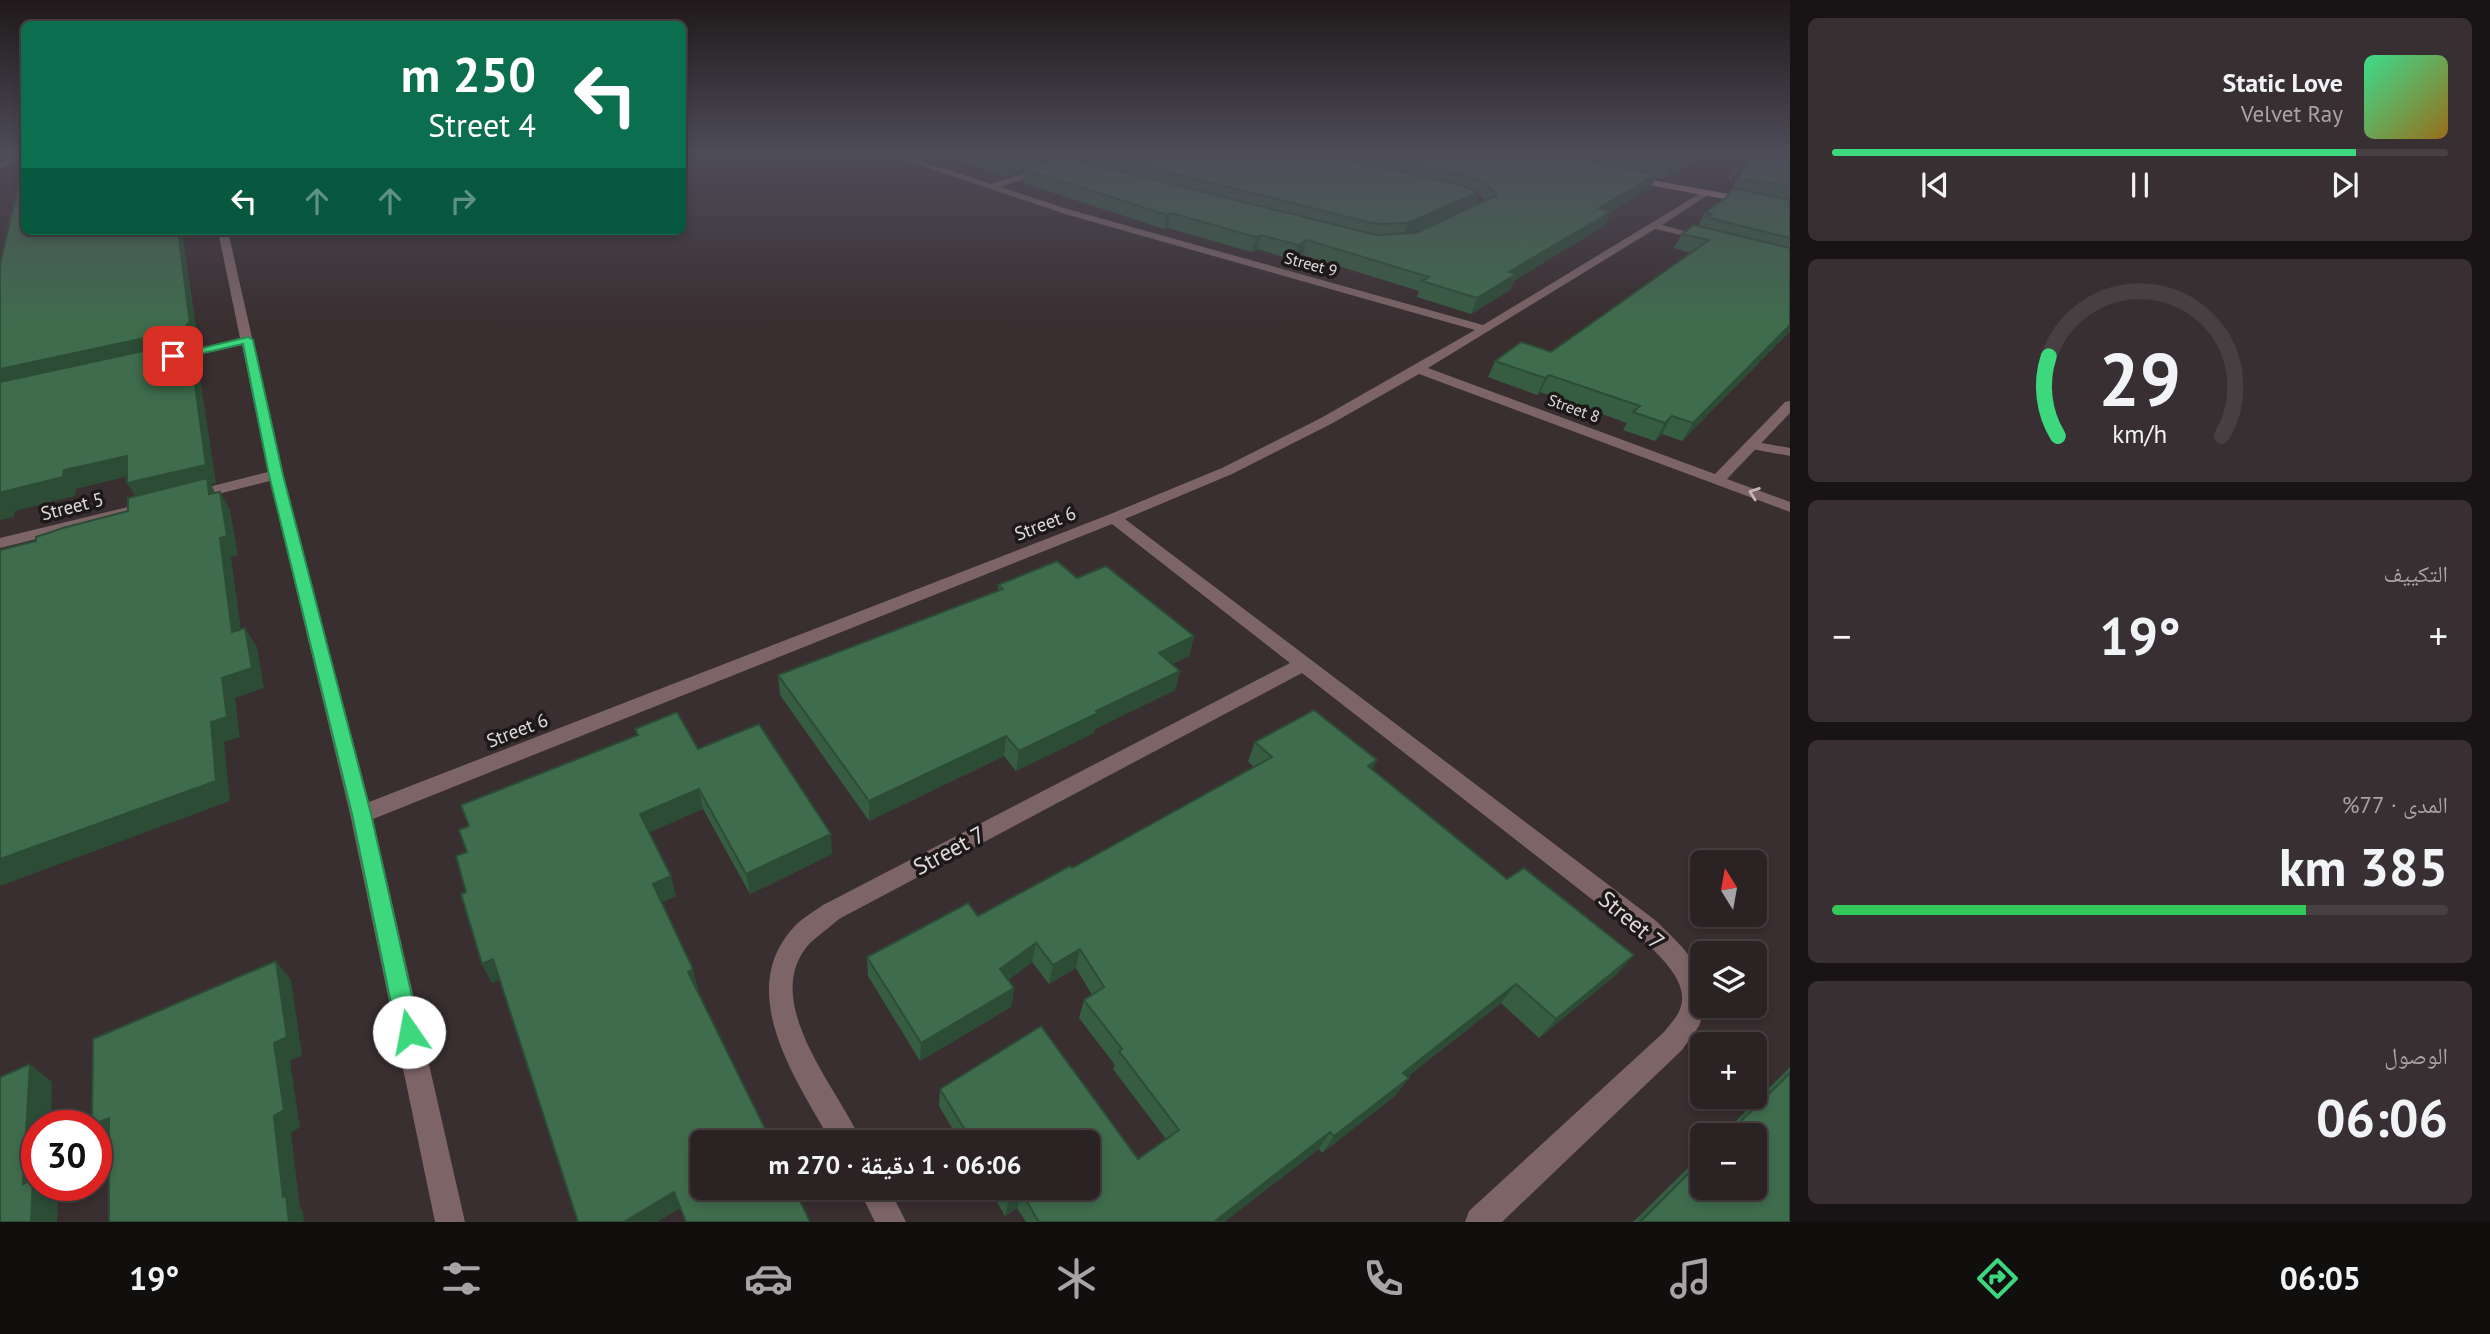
<!DOCTYPE html>
<html lang="ar">
<meta charset="utf-8">
<style>
:root{--surface:#2b2224;--page:#372f31;--text:#f1f3f6;--muted:#a6a4a6;--line:#473f41;--accent:#3dd77e}
body{margin:0;font-family:"PT Sans","Noto Naskh Arabic",sans-serif;background:var(--page);color:var(--text);direction:rtl;height:100vh;display:flex;flex-direction:column;font-size:26px;white-space:nowrap}
*{box-sizing:border-box;margin:0}
p{font-size:23px;color:var(--muted)}
.icon{flex:none;width:38px;height:38px;fill:none;stroke:currentColor;stroke-width:2;stroke-linecap:round;stroke-linejoin:round}
.map{position:relative;flex:1;overflow:hidden;direction:ltr}
.sheet{display:flex;flex-direction:column;gap:18px;padding:18px;background:#181314;width:700px}
.sheet>*{flex:none}
.guide{position:absolute;left:21px;top:21px;width:665px;height:214px;border-radius:10px;box-shadow:0 4px 10px #0003,0 0 0 2px var(--line);direction:rtl;background:#0b6e4f;color:#fff;overflow:hidden}
.needle{width:46px;rotate:349deg}
.tools{position:absolute;left:1690px;top:850px;display:grid;gap:14px}
.tools a{display:grid;place-items:center;width:77px;height:77px;border-radius:10px;background:var(--surface);box-shadow:0 4px 10px #0003,0 0 0 2px var(--line);font-size:35px}
.speed{position:absolute;left:21px;top:1110px;display:flex;gap:14px;font-size:35px;font-weight:700;text-align:center}
.speed>*{display:grid;place-content:center;width:91px;height:91px;border-radius:50%;background:var(--surface);box-shadow:0 4px 10px #0003,0 0 0 2px var(--line);line-height:1}
.speed .limit{border:10px solid #d22;background:#fff;color:#111}
.pin{position:absolute;display:grid;place-items:center;width:60px;height:60px;color:#fff;margin:-30px;border-radius:14px;box-shadow:0 4px 10px #0006}
.me{position:absolute;width:77px;margin:-38px;rotate:348deg;stroke-linejoin:round;filter:drop-shadow(0 0 5px #0008)}
.turn{display:flex;align-items:center;gap:24px;height:147px;padding:0 35px;font-size:32px}
.turn .icon{width:91px;height:91px;stroke-width:2.5}
.turn b{display:block;font-size:49px;line-height:60px}
.lanes{display:flex;align-items:center;height:66px;padding:0 35px;background:#0003;justify-content:center;gap:35px;direction:ltr}
.lanes .off{opacity:.35}
.big{font-size:52px;font-weight:700;line-height:1.1}
.sheet .widget{flex:1;display:flex;flex-direction:column;justify-content:center;gap:10px;min-width:0;padding:0 24px;border-radius:10px;background:var(--page)}
.sheet .dial{align-items:center;gap:0}
.dial svg{height:182px;overflow:visible;fill:none;stroke:var(--line);stroke-width:7;stroke-linecap:round;text-anchor:middle}
.dial text{fill:var(--text);stroke:none}
.song{display:flex;align-items:center;gap:21px}
.cover{width:84px;height:84px;border-radius:10px;background:linear-gradient(135deg,hsl(150 70% 55%),hsl(40 70% 35%))}
.played{height:7px;border-radius:4px;background:linear-gradient(90deg,var(--accent) 85%,var(--line) 85%)}
.keys{display:flex;justify-content:space-around;direction:ltr}
.heat{display:flex;justify-content:space-between;align-items:center;font-size:38px;direction:ltr}
.charge{height:10px;border-radius:5px;background:linear-gradient(90deg,#34c759 77%,var(--line) 0)}
.trip{position:absolute;left:690px;top:1130px;width:410px;height:70px;border-radius:10px;background:var(--surface);box-shadow:0 4px 10px #0003,0 0 0 2px var(--line);font-weight:700;line-height:70px;text-align:center;direction:rtl}
.menu{display:flex;height:112px;justify-content:space-around;align-items:center;background:#110e0e;color:var(--muted)}
.menu .icon{width:49px;height:49px}
.menu .active{color:var(--accent)}
.menu b{font-size:32px;color:var(--text)}
main{display:flex;flex:1;min-height:0}
.map>svg:first-child{display:block}
.lines{fill:none;stroke-linecap:round;stroke-linejoin:round}
.path{stroke:#746b6c;stroke-width:2.5;stroke-dasharray:2.5 2.5;stroke-linecap:butt}
.lane{fill:#7c6467;fill-rule:evenodd}
.street{fill:#7c6467;fill-rule:evenodd}
.secondary{fill:#a57f85;fill-rule:evenodd}
.wall{fill:#365d42;fill-rule:evenodd}
.shaded-wall{fill:#2c4c36}
.building{fill:#3f6c4d;stroke:#2c4c36;stroke-width:2}
.oneway{stroke:#c2b6b8}
.route{fill:#3dd77e;stroke:#288c52;stroke-width:2}
.labels{text-anchor:middle;dominant-baseline:central;stroke-width:7;stroke-linejoin:round;paint-order:stroke}
.far-street-label{font-size:16px;fill:#e0d9da;stroke:#1d1819}
.street-label{font-size:19px;fill:#e0d9da;stroke:#1d1819}
.near-street-label{font-size:23px;fill:#e0d9da;stroke:#1d1819}
</style>
<main>
<section class="sheet">
<div class="widget">
<div class="song"><i class="cover"></i><div><b>Static Love</b><p>Velvet Ray</p></div></div>
<div class="played"></div>
<div class="keys"><svg class="icon" aria-label="previous" viewBox="0 0 24 24"><path d="M18 5L8 12l10 7zM5 5v14"/></svg><svg class="icon" aria-label="pause" viewBox="0 0 24 24"><path d="M8 5v14M16 5v14"/></svg><svg class="icon" aria-label="next" viewBox="0 0 24 24"><path d="M6 5l10 7-10 7zM19 5v14"/></svg></div>
</div>
<div class="widget dial"><svg viewBox="0 0 100 80">
<path d="M14 69A42 42 0 1 1 86 69"/>
<path d="M14 69A42 42 0 0 1 10 34" stroke="#3dd77e"/>
<text x="50" y="56" font-size="32" font-weight="700">29</text>
<text x="50" y="72" font-size="11">km/h</text>
</svg></div>
<div class="widget"><p>التكييف</p>
<div class="heat"><a>−</a><b class="big">19°</b><a>+</a></div>
</div>
<div class="widget"><p>المدى · 77%</p><b class="big">385 km</b><div class="charge"></div></div>
<div class="widget"><p>الوصول</p><b class="big">06:06</b></div>
</section>
<div class="map">
<svg width="1790" height="1222" viewBox="0 0 1790 1222">
<rect width="100%" height="100%" fill="#392e30"/>
<g class="lines">
<!-- path -->
<polyline class="path" points="1730,179 1747,154"/>
<!-- lane -->
<g class="lane">
<polygon points="0,157 16,159 0,161"/>
<polygon points="1751,441 1790,448 1790,456 1746,448 1744,445"/>
</g>
<!-- street -->
<g class="street">
<polygon points="24,154 24,159 0,168 0,162"/>
<path d="M887,154h12l92,30 97,-30h12l-100,33 71,23 412,115 221,-134 7,2 -49,32 45,12v4l-52,-12 -227,139 287,106 70,-72 5,-1v12l-63,66 63,23v10l-371,-138 -88,50 -99,50 -107,45 530,401c30,29 48,43 48,86h3l-7,20 -17,24 -180,172h-37l4,-11 195,-179c5,-7 13,-14 16,-23 11,-28 -24,-56 -41,-73l-337,-263 -463,246c-9,8 -20,16 -29,24 -53,58 30,147 52,200h-30c-34,-60 -98,-150 -39,-215 8,-9 20,-16 30,-23l467,-242 -178,-139 -739,295 92,403h-30l-85,-408 -80,-333 -80,20 -8,-5 3,-3 83,-21 -26,-127 -70,16 -6,-4 74,-19 -22,-107h10l55,244 86,327 739,-287 114,-47 99,-50 154,-88 -410,-116z"/>
<polygon points="136,505 144,510 141,513 0,548 0,538"/>
<polygon points="858,1188 889,1188 906,1222 875,1222"/>
</g>
<!-- secondary -->
<polygon class="secondary" points="1630,176 1790,205 1790,211 1627,181"/>
</g>
<!-- wall -->
<g class="wall">
<path d="M941,154h138l-11,3 14,4 1,-7h623l-43,25 -8,-1 -4,9 -39,24 -7,14 -91,56 -4,9 -39,24 -54,-17 2,-6 -116,-36 -9,5 -37,-11 -5,3 -84,-24 -4,1 -141,-46 1,-12 -18,6zM1478,195l3,1 4,4 -11,6zM1456,214l-40,19h-3z"/>
<polygon points="1752,154 1790,154 1790,331 1682,441 1662,434 1655,441 1623,430 1627,423 1540,392 1537,395 1488,377 1495,361 1551,352 1691,253 1674,248 1682,234 1698,226 1705,212 1727,197"/>
<polygon points="998,585 1194,636 1189,656 1172,664 1180,671 1175,690 1095,729 1094,733 1016,771 1004,756 869,821 780,695 778,675 998,591"/>
<polygon points="635,729 698,749 832,854 750,894 703,809 649,832 676,896 661,902 698,988 697,989 680,1208 657,1222 578,1222 500,979 492,983 482,964 466,892 469,826 637,735"/>
<polygon points="1255,742 1373,770 1617,974 1539,1038 1501,1003 1407,1077 1409,1078 1395,1096 1322,1153 1319,1149 1224,1222 1026,1222 1017,1208 1005,1216 989,1188 1087,1188 1087,1143 961,1143 939,1106 940,1089 1138,1159 1166,1139 1113,1069 1115,1065 1079,1018 1084,1000 1092,995 1076,968 1049,984 1032,962 1008,980 1014,988 1011,1007 920,1061 868,976 867,957 978,916 1072,868 1254,767 1248,761"/>
<polygon points="1790,1067 1790,1222 1633,1222 1703,1153 1703,1188 1755,1136 1721,1136"/>
</g>
<!-- shaded-wall -->
<g class="shaded-wall">
<polygon points="1039,154 1079,154 1027,170 1024,169 1024,171 1006,177 1007,164"/>
<polygon points="1691,154 1706,154 1663,179 1670,166"/>
<polygon points="24,157 24,168 19,158"/>
<polygon points="1657,174 1651,187 1593,222 1599,208"/>
<polygon points="1479,192 1473,206 1403,237 1408,223"/>
<polygon points="1612,211 1605,225 1514,281 1510,290 1471,314 1477,298 1509,272"/>
<polygon points="1171,213 1168,228 1164,229 1167,215"/>
<polygon points="178,231 180,231 183,238 198,339 195,340 196,345 192,346 197,358 216,483 211,484 217,497 139,502 127,483 206,465 0,388 0,369"/>
<polygon points="1261,235 1257,249 1252,252 1256,237"/>
<polygon points="1307,240 1303,255 1294,260 1298,245"/>
<polygon points="1790,325 1790,331 1682,441 1693,423"/>
<polygon points="1549,375 1540,392 1537,395 1545,378"/>
<polygon points="1672,416 1662,434 1655,441 1665,423"/>
<polygon points="127,456 137,474 76,489 75,496 15,511 14,517 0,520 0,498 2,492 64,470"/>
<polygon points="220,492 230,510 238,555 231,557 244,651 232,632 220,538"/>
<polygon points="245,628 257,647 264,688 235,698 240,737 224,742 230,801 0,886 0,859 211,722 222,678"/>
<polygon points="1194,636 1189,656 1154,672 1159,653"/>
<polygon points="1180,671 1175,690 1095,729 1094,733 1016,771 1019,751 1096,711"/>
<polygon points="1006,736 1004,756 869,821 869,801"/>
<polygon points="1377,760 1368,780 1368,766"/>
<polygon points="699,789 703,809 646,834 640,814"/>
<polygon points="831,834 832,854 750,894 746,874"/>
<polygon points="671,876 676,896 658,904 653,884"/>
<polygon points="1036,943 1032,962 997,988 1000,969"/>
<polygon points="1080,949 1076,968 1049,984 1053,965"/>
<polygon points="1634,955 1617,974 1539,1038 1556,1019"/>
<polygon points="493,959 503,978 492,983 482,964"/>
<polygon points="276,961 291,980 302,1055 290,1061 300,1127 291,1133 300,1208 303,1211 304,1222 289,1222 283,1197 274,1116"/>
<polygon points="693,969 698,988 693,991 688,972"/>
<polygon points="1516,984 1501,1003 1390,1090 1403,1073"/>
<polygon points="1014,988 1011,1007 920,1061 921,1043"/>
<polygon points="30,1064 52,1082 51,1125 37,1125 37,1185 48,1185 48,1189 58,1195 57,1222 31,1222 23,1184"/>
<polygon points="1409,1078 1395,1096 1322,1153 1334,1136"/>
<polygon points="109,1118 114,1143 96,1129 96,1125 93,1125"/>
<polygon points="1330,1132 1319,1149 1224,1222 1214,1222"/>
<polygon points="674,1192 680,1208 657,1222 624,1222"/>
<polygon points="1021,1192 1017,1208 1005,1216 1009,1200"/>
</g>
<!-- building -->
<g class="building">
<polygon points="20,154 24,154 24,157 19,158"/>
<polygon points="979,154 1039,154 1007,164"/>
<polygon points="1096,154 1324,154 1460,185 1479,192 1408,223 1376,224"/>
<polygon points="1365,154 1551,154 1657,174 1599,208 1612,211 1509,272 1516,274 1477,298 1422,281 1429,277 1307,240 1298,245 1261,235 1256,237 1171,213 1167,215 1024,169 1065,157 1376,235 1416,233 1497,195 1486,183 1467,176"/>
<polygon points="1600,154 1691,154 1670,166"/>
<polygon points="1752,154 1790,154 1790,187 1738,178"/>
<polygon points="24,161 24,231 178,231 190,323 187,324 187,329 0,369 0,265"/>
<polygon points="1733,188 1790,200 1790,238 1706,217 1712,214 1705,212 1727,197"/>
<polygon points="1694,225 1790,248 1790,325 1693,423 1672,416 1665,423 1633,412 1640,406 1549,375 1545,378 1495,361 1521,342 1551,352 1709,240 1682,234"/>
<polygon points="189,341 206,465 127,483 127,456 64,470 63,477 2,492 0,498 0,382"/>
<polygon points="207,478 209,494 220,492 227,536 220,538 232,632 245,628 252,668 222,678 227,717 211,722 216,781 0,859 0,550 36,541 36,537 63,528 128,511 128,498"/>
<polygon points="1057,561 1077,578 1106,566 1194,636 1159,653 1180,671 1096,711 1098,713 1019,751 1006,736 869,801 778,675 1003,589 998,585"/>
<polygon points="1314,710 1377,760 1368,766 1507,879 1524,868 1634,955 1556,1019 1516,984 1403,1073 1409,1078 1334,1136 1330,1132 1214,1222 1039,1222 1021,1192 1009,1200 1001,1188 1087,1188 1087,1143 973,1143 940,1089 1041,1026 1138,1159 1179,1130 1119,1051 1122,1049 1084,1000 1104,987 1080,949 1053,965 1036,943 1000,969 1014,988 921,1043 867,957 968,903 978,916 1070,866 1072,868 1272,757 1255,742"/>
<polygon points="677,712 698,749 759,724 831,834 746,874 699,789 640,814 671,876 653,884 693,969 688,972 772,1143 702,1143 702,1188 794,1188 810,1222 686,1222 674,1192 624,1222 578,1222 493,959 482,964 461,894 466,892 456,856 467,852 459,830 469,826 461,805 638,735 635,729"/>
<polygon points="276,961 287,1037 274,1043 284,1110 274,1116 283,1197 286,1195 289,1222 109,1222 109,1118 92,1125 93,1039"/>
<polygon points="30,1064 23,1184 33,1179 31,1222 0,1222 0,1077"/>
<polygon points="1790,1073 1790,1222 1640,1222 1703,1159 1703,1188 1755,1188 1755,1136 1726,1136"/>
</g>
<!-- one-way arrows -->
<defs><path id="oneway-chevron" d="M-2-3.5L2.5 0L-2 3.5" fill="none" stroke-width="1.6" stroke-linecap="round" stroke-linejoin="round" transform="scale(1.75)"/></defs>
<use class="oneway" href="#oneway-chevron" transform="translate(1754 493) rotate(-160)"/>
<!-- sky -->
<linearGradient id="sky" x2="0" y2="1"><stop stop-color="#1f191a"/><stop offset="0.47" stop-color="#4e4c59"/><stop offset="1" stop-color="#4e4c59" stop-opacity="0"/></linearGradient>
<rect width="1790" height="325" fill="url(#sky)"/>
<!-- route -->
<polygon class="route" points="248,337 253,340 283,475 371,814 420,1032 417,1040 409,1043 400,1040 397,1032 352,814 269,475 243,344 173,360 168,356"/>
<g class="labels">
<!-- far-street labels -->
<g class="far-street-label">
<text transform="translate(1311 264) rotate(15)">Street 9</text>
<text transform="translate(1574 408) rotate(20)">Street 8</text>
</g>
<!-- street labels -->
<g class="street-label">
<text transform="translate(72 506) rotate(-14)">Street 5</text>
<text transform="translate(1045 523) rotate(-21)">Street 6</text>
<text transform="translate(517 730) rotate(-21)">Street 6</text>
</g>
<!-- near-street labels -->
<g class="near-street-label">
<text transform="translate(949 850) rotate(-28)">Street 7</text>
<text transform="translate(1632 920) rotate(40)">Street 7</text>
</g>
</g>
</svg>
<div class="tools">
<a><svg class="needle" viewBox="-14 -14 28 28"><path d="M0-13l5 13h-10z" fill="#e53935"/><path d="M0 13l5-13h-10z" fill="#a6a4a6"/></svg></a>
<a><svg class="icon" aria-label="layers" viewBox="0 0 24 24"><path d="M12 4l9 5-9 5-9-5zM3 14l9 5 9-5"/></svg></a>
<a>+</a>
<a>−</a>
</div>
<div class="speed"><div class="limit">30</div></div>
<div class="pin" style="left:173px;top:356px;background:#d93025"><svg class="icon" aria-label="arrive" viewBox="0 0 24 24"><path d="M6 21V4h12l-3 4 3 4H6"/></svg></div>
<svg class="me" style="left:409px;top:1032px" viewBox="-20 -20 40 40"><circle r="19" fill="#fff"/><path d="M0-13L10 11 0 6-10 11z" fill="#3dd77e"/></svg>
<div class="trip">06:06 · 1 دقيقة · 270 m</div>
<div class="guide">
<div class="turn"><svg class="icon" aria-label="left" viewBox="0 0 24 24"><path d="M17 20v-9H6M10 6l-5 5 5 5"/></svg><div><b>250 m</b>Street 4</div></div>
<div class="lanes"><svg class="icon" aria-label="left" viewBox="0 0 24 24"><path d="M17 20v-9H6M10 6l-5 5 5 5"/></svg><svg class="icon off" aria-label="ahead" viewBox="0 0 24 24"><path d="M12 20V5M6 11l6-6 6 6"/></svg><svg class="icon off" aria-label="ahead" viewBox="0 0 24 24"><path d="M12 20V5M6 11l6-6 6 6"/></svg><svg class="icon off" aria-label="right" viewBox="0 0 24 24"><path d="M7 20v-9h11M14 6l5 5-5 5"/></svg></div>
</div>
</div>
</main>
<nav class="menu">
<b>06:05</b>
<svg class="icon active" aria-label="directions" viewBox="0 0 24 24"><path d="M12 3l9 9-9 9-9-9zM9 14v-3h6M13 9l2 2-2 2"/></svg>
<svg class="icon" aria-label="music" viewBox="0 0 24 24"><path d="M9 18V5l10-2v13"/><circle cx="6" cy="18" r="3"/><circle cx="16" cy="16" r="3"/></svg>
<svg class="icon" aria-label="phone" viewBox="0 0 24 24"><path d="M5 4h4l2 5-3 2q2 4 5 5l2-3 5 2v4C11 20 4 13 5 4z"/></svg>
<svg class="icon" aria-label="climate" viewBox="0 0 24 24"><path d="M12 3v18M4 7l16 10M4 17L20 7"/></svg>
<svg class="icon" aria-label="car" viewBox="0 0 24 24"><path d="M5 17H2v-5l4-1 3-4h7l3 4 3 1v5h-3M9 17h6M6 11h13"/><circle cx="7" cy="17" r="2"/><circle cx="17" cy="17" r="2"/></svg>
<svg class="icon" aria-label="filters" viewBox="0 0 24 24"><path d="M4 7h16M4 17h16"/><circle cx="9" cy="7" r="2"/><circle cx="15" cy="17" r="2"/></svg>
<b>19°</b>
</nav>
